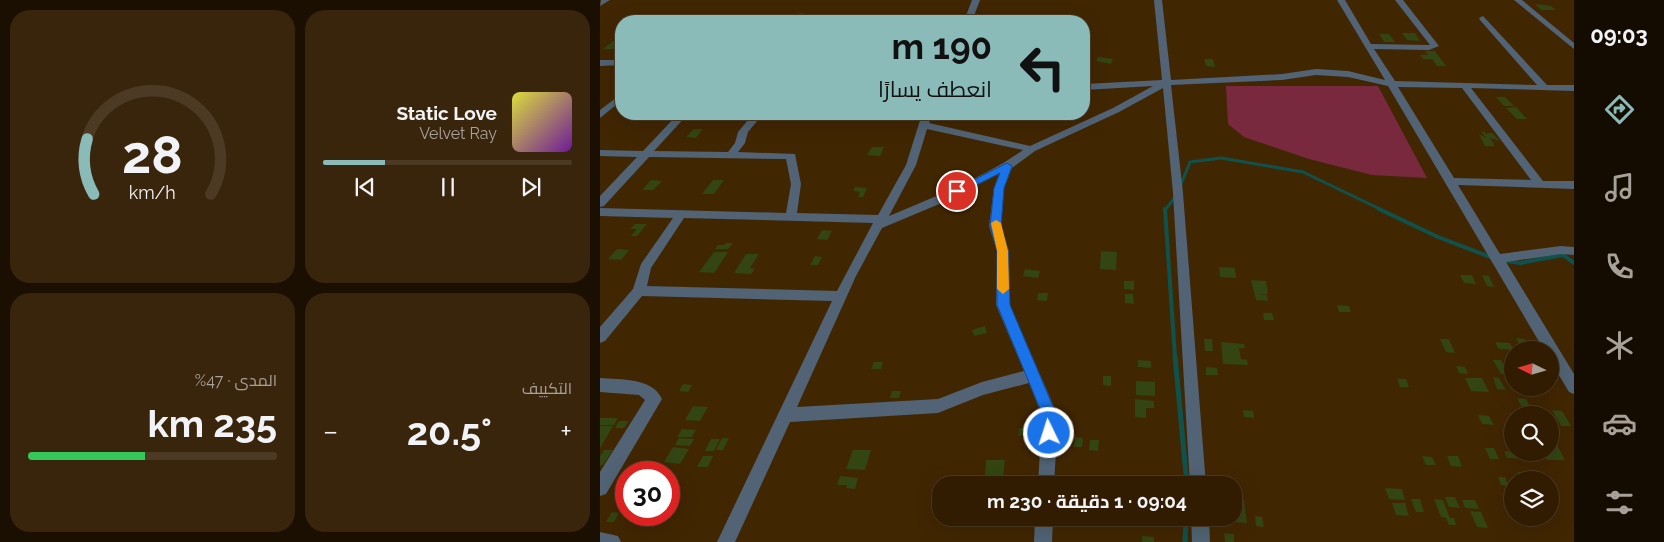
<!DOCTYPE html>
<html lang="ar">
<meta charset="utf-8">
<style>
:root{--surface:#311c02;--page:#39250c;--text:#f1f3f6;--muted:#a8a199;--line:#4c3a24;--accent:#8bbbb9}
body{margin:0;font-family:Raleway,Cairo,sans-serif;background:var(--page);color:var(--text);direction:rtl;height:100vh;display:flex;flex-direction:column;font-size:19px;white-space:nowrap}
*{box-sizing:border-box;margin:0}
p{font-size:16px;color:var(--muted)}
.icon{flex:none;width:28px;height:28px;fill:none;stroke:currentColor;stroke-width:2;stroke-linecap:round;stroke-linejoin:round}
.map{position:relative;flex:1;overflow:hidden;direction:ltr}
.side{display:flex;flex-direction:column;gap:10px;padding:10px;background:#1b0f01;width:600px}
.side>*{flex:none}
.banner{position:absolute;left:15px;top:15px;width:475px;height:105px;border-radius:20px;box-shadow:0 5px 20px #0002,0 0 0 1px var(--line);direction:rtl;background:#8bbbb9;color:#111;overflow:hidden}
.needle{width:32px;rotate:275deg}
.tools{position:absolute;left:904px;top:341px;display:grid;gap:10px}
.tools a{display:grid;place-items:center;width:55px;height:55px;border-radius:50%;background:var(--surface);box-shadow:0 5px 20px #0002,0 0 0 1px var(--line);font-size:25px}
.speed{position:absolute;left:15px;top:461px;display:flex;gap:10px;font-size:25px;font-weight:700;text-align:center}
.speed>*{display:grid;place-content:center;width:65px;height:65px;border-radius:50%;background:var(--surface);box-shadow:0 5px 20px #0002,0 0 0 1px var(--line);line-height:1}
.speed .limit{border:8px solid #d22;background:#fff;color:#111}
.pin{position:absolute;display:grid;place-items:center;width:42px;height:42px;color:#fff;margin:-21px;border:2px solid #fff;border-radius:50%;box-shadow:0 1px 5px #0007}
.me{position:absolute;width:55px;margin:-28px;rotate:356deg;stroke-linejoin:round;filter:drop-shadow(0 0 4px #0008)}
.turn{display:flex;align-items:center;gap:18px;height:105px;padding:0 15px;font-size:22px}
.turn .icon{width:65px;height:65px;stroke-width:2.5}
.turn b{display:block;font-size:35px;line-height:42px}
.big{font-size:38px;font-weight:700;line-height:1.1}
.side .widget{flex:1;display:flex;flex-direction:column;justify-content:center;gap:8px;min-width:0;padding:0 18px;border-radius:20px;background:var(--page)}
.side .dial{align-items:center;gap:0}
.dial svg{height:130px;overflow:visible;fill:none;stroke:var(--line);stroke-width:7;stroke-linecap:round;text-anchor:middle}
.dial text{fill:var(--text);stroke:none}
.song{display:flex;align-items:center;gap:15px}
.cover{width:60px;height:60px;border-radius:8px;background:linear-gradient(135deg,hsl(60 70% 55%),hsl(280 70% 35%))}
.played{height:5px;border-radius:2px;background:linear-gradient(90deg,var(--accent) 25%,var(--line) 25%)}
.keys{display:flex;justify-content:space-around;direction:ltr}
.heat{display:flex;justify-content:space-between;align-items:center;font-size:28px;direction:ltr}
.charge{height:8px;border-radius:4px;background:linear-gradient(90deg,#34c759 47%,var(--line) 0)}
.side .tiles{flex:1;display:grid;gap:10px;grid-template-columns:repeat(2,1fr)}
.trip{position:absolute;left:332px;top:476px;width:310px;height:50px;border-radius:20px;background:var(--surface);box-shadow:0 5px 20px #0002,0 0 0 1px var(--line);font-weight:700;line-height:50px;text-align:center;direction:rtl}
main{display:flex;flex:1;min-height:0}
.tab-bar{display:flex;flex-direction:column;width:90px;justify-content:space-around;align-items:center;background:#140b01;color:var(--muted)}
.tab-bar .icon{width:35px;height:35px}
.tab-bar .current{color:var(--accent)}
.tab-bar b{font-size:22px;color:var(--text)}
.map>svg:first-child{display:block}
.green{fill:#78293e}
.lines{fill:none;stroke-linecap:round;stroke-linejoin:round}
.stream-far2{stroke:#0f524d;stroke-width:3}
.stream-far1{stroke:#0f524d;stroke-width:4}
.stream{stroke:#0f524d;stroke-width:5}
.building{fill:#324512}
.minor{fill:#516374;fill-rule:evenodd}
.route{fill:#1a73e8;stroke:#114b97}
.slow{fill:#f59e0b}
</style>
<main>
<nav class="tab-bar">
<b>09:03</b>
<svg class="icon current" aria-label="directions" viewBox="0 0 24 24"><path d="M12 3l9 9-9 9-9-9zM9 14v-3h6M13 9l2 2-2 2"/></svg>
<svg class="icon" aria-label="music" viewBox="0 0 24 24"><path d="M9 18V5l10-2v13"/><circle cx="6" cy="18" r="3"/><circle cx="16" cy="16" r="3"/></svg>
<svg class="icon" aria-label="phone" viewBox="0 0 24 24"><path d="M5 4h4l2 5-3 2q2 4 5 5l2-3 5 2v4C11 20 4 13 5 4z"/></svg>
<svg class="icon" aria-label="climate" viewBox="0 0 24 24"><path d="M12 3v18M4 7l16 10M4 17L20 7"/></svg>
<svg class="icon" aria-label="car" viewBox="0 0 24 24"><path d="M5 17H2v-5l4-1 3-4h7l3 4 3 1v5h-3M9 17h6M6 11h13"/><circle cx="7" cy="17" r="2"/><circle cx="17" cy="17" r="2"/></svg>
<svg class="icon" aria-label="filters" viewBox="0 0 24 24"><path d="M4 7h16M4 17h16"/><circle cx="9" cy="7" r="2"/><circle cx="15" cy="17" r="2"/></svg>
</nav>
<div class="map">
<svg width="974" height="542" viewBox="0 0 974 542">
<rect width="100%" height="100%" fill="#412602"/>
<!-- green -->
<polygon class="green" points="626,86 778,86 827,178 772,175 709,159 644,137 628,124"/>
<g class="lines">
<!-- stream-far2 -->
<g class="stream-far2">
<polyline points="580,187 590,162 621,158 703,172 782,210"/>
<polyline points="565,210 576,196"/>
</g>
<!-- stream-far1 -->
<g class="stream-far1">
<polyline points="565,209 575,357"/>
<polyline points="779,209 838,237 893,258"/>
<polyline points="907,261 920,263 963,255 974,263"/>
</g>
<!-- stream -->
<g class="stream">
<polyline points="575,356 587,485"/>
<polyline points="585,542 586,518"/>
</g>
</g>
<!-- building -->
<g class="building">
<polygon points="935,4 951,6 956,10 941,10"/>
<polygon points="199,13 207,14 201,21 193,21"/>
<polygon points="802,33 815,33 820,41 807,40"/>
<polygon points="779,34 789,34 795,42 784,42"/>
<polygon points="13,41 21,43 13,49 3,49"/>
<polygon points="825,51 835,51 846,66 837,66 832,59 823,59 820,55 828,55"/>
<polygon points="498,57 513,59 511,64 496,61"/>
<polygon points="604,59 613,59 615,67 606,66"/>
<polygon points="896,97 905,97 914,106 904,106"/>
<polygon points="916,107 927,119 917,119 906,108"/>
<polygon points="94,129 103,129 96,138 86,137"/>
<polygon points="881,131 885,132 887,135 887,133 892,133 900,141 890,138 895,146 885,146 879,134 886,138"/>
<polygon points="272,147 284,147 280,156 267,155"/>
<polygon points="51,180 62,181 53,190 42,190"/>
<polygon points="113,180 124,180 114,194 102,194"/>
<polygon points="255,187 267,188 263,197 258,197 260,192 253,191"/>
<polygon points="35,224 47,224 37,236 31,236 37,229 30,229"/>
<polygon points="222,230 232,231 227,240 217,239"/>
<polygon points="126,243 133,243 128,249 115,249 118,245 124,245"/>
<polygon points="17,249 29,250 21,260 8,259"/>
<polygon points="501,251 517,252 516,270 500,269"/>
<polygon points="114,252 128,252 114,273 99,272"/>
<polygon points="146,254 159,254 150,268 155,269 151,274 134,273"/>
<polygon points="215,256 222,257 218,265 210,265"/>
<polygon points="619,267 635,268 636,278 620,277"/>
<polygon points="425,269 440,271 438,278 423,276"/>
<polygon points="860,275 872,275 876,284 864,283"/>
<polygon points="882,275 889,276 894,287 887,286"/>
<polygon points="651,280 666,281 668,294 658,294 667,295 668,301 656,300"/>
<polygon points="524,281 534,281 534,290 524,289"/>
<polygon points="438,293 448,293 447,301 437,300"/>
<polygon points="525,294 533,294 534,304 525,303"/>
<polygon points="737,305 749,306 751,312 739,312"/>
<polygon points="663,313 672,313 674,320 664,320"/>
<polygon points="385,326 387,333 374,336 372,330"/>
<polygon points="916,338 924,339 929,348 921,347"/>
<polygon points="604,339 612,339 613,351 605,351"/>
<polygon points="840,339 849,339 855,353 846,352"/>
<polygon points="621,342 644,344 645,348 639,348 641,359 647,360 648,365 623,364"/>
<polygon points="895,342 910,343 914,350 899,349"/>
<polygon points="538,360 551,361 551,368 538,367"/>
<polygon points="893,360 901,360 909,374 901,374"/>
<polygon points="274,362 283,362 281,369 271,369"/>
<polygon points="856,366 865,367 868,374 859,373"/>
<polygon points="606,367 617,368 618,375 606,375"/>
<polygon points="503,376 511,376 511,386 503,385"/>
<polygon points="893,377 899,378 906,390 897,389"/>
<polygon points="865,378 882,378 889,392 871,391"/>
<polygon points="797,379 806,379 809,387 800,387"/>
<polygon points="536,381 555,382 555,396 536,395"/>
<polygon points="83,384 92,385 88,392 79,391"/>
<polygon points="292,391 301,391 299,398 290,398"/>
<polygon points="917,398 926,399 930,406 921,406"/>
<polygon points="535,399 554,401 554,408 546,408 546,418 535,417"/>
<polygon points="93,406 108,407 100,421 85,420"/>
<polygon points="643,410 653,411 654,418 644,417"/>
<polygon points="952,410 962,411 971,426 961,426"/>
<polygon points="878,415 889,416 894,425 882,424"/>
<polygon points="0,418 18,418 14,425 0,425"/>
<polygon points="19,421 29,421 24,428 15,428"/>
<polygon points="0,426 13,426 0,448"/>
<polygon points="419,428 429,428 428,436 418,436"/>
<polygon points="82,429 96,430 92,437 77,437"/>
<polygon points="903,436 912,436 912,445 908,445"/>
<polygon points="475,437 483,438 482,447 474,447"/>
<polygon points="79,438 94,439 90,446 75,445"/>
<polygon points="122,438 129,438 123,450 116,450"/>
<polygon points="111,439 120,439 114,451 105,451"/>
<polygon points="490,440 499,440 498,451 489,450"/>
<polygon points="950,445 957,445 965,460 947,460 943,452 950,452"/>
<polygon points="73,447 89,449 80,464 64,462"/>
<polygon points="885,448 894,448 899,459 890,459"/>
<polygon points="4,450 13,450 3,465 0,465 0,456"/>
<polygon points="253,450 271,450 265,470 246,469"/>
<polygon points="904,451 921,452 924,459 907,458"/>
<polygon points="103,456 113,456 108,467 97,467"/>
<polygon points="822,456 832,457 836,465 826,465"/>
<polygon points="847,456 858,456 862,467 851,466"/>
<polygon points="386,460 405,460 403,478 385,479"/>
<polygon points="917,472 933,473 937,480 921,480"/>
<polygon points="240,476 258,478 255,489 246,488 247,485 237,485"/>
<polygon points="898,477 905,477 909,486 901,485"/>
<polygon points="785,488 802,489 805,500 789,499"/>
<polygon points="845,497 855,497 860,508 849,507"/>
<polygon points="634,499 644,500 647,523 622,521 621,518 634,518"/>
<polygon points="811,499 820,499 824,512 816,512"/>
<polygon points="834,499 843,500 850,518 854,518 856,525 849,525 846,518 841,517"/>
<polygon points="862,500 875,500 879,509 865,508"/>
<polygon points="792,503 805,503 809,516 796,515"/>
<polygon points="870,511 881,512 888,528 877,527"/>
<polygon points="12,512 19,513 14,522 6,522"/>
<polygon points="44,515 57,515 52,524 39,522"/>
<polygon points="655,516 662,517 664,527 656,526"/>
<polygon points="624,533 634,534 634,542 625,542"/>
<polygon points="542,536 554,537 554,542 542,542"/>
</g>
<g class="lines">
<!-- minor -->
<g class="minor">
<polygon points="10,0 0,6 1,0"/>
<polygon points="372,0 380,0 372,21 364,21"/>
<path d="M554,0h8l9,80 111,-6 34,-5 32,2 37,9 -48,-80h8l26,44 59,1 -35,-45h8l36,46 -10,4 -55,-1 21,32 142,4 -57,-65 -1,-2 4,-2 64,69h27v6l-103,-3 72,93h31v8l-116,-4 42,69 61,-8 13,1v8l-13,-1 -55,8 68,112v20l-5,-2 -19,-32v-10h-6l-156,-264 -40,-9 -32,-2 -34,5 -111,5 12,108 23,292h-16l-17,-292 -10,-105 -44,24 -84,39 -23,17 -8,20 -3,38 8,25 1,54 48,111 -4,69h-16l4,-69 -13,-33 -46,12 -45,18 -148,9 -55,120h-18l115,-241 -190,-5 -37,45 -5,2v-16l33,-38 8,-25 32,-46 -73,-2v-8l186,5 5,-29 -5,-25 -137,-2 -45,49 -4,1v-11l37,-39 -37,-1v-6l43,1 35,-37h10l-34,37 74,1 7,-9 3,-11 15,-18h10l-15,18 -3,11 -7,9 57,2 6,30 -4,29 81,2 28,-50 16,-51h10l-3,9 101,23 83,-38 40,-22 -69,4v-6l78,-4zM798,87l64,1 69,92 -77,-2zM327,129l96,21c-41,29 -89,47 -134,66l27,-51zM399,174l-5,14 -5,38 8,25 -1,54 28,66 -42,11 -44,17 -141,8 59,-131 26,-48 62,-26zM84,218l189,5 -36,68 -190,-5 4,-18z"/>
<polygon points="914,0 922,0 974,43 974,49"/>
<polygon points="0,60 21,60 21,65 0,66"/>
<polygon points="21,94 21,101 0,118 0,110"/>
<path d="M0,378c20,2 52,-1 62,21l-56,95 -6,2v-24l45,-72 -6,-5 -39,-3z"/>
<polygon points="435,518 453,518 452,542 434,542"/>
<polygon points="591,518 609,518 610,542 592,542"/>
<polygon points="0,532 18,536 21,542 0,542"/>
</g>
</g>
<!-- route -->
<polygon class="route" points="407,163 412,166 404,188 401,226 408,251 410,305 457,416 454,438 449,440 444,438 442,433 443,416 397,305 397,251 390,226 394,188 400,173 360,193 357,194 352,191"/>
<!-- slow -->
<polygon class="slow" points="396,220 401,223 408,251 409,289 403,294 397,289 397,251 391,223"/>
</svg>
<div class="tools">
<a><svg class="needle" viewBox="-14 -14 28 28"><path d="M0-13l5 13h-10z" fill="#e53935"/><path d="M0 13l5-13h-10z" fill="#a8a199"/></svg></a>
<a><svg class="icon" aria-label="search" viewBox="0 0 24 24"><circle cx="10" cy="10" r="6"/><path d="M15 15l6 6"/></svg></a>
<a><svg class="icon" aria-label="layers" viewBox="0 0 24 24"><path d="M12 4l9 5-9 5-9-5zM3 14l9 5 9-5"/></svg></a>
</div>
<div class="speed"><div class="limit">30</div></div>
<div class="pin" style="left:357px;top:191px;background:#d93025"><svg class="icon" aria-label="arrive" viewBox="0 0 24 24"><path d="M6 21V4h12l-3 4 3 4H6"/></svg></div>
<svg class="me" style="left:449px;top:433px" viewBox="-20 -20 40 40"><circle r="17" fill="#1a73e8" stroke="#fff" stroke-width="3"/><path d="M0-11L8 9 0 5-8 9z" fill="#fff"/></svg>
<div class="trip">09:04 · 1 دقيقة · 230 m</div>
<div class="banner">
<div class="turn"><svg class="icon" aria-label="left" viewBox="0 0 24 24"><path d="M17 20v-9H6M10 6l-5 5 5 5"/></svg><div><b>190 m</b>انعطف يسارًا</div></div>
</div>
</div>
<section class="side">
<div class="tiles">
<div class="widget">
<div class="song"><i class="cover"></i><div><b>Static Love</b><p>Velvet Ray</p></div></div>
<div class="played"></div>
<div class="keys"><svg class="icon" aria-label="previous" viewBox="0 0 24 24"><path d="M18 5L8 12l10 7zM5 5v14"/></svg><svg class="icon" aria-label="pause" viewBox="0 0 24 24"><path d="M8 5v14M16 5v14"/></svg><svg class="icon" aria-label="next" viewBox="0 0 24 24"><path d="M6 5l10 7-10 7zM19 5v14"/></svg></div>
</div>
<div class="widget dial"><svg viewBox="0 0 100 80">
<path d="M14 69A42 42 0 1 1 86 69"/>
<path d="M14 69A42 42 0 0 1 10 35" stroke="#8bbbb9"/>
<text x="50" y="56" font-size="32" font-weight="700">28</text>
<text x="50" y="72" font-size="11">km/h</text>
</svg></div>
<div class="widget"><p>التكييف</p>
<div class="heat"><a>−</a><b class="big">20.5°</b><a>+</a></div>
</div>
<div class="widget"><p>المدى · 47%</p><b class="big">235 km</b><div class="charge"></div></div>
</div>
</section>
</main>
